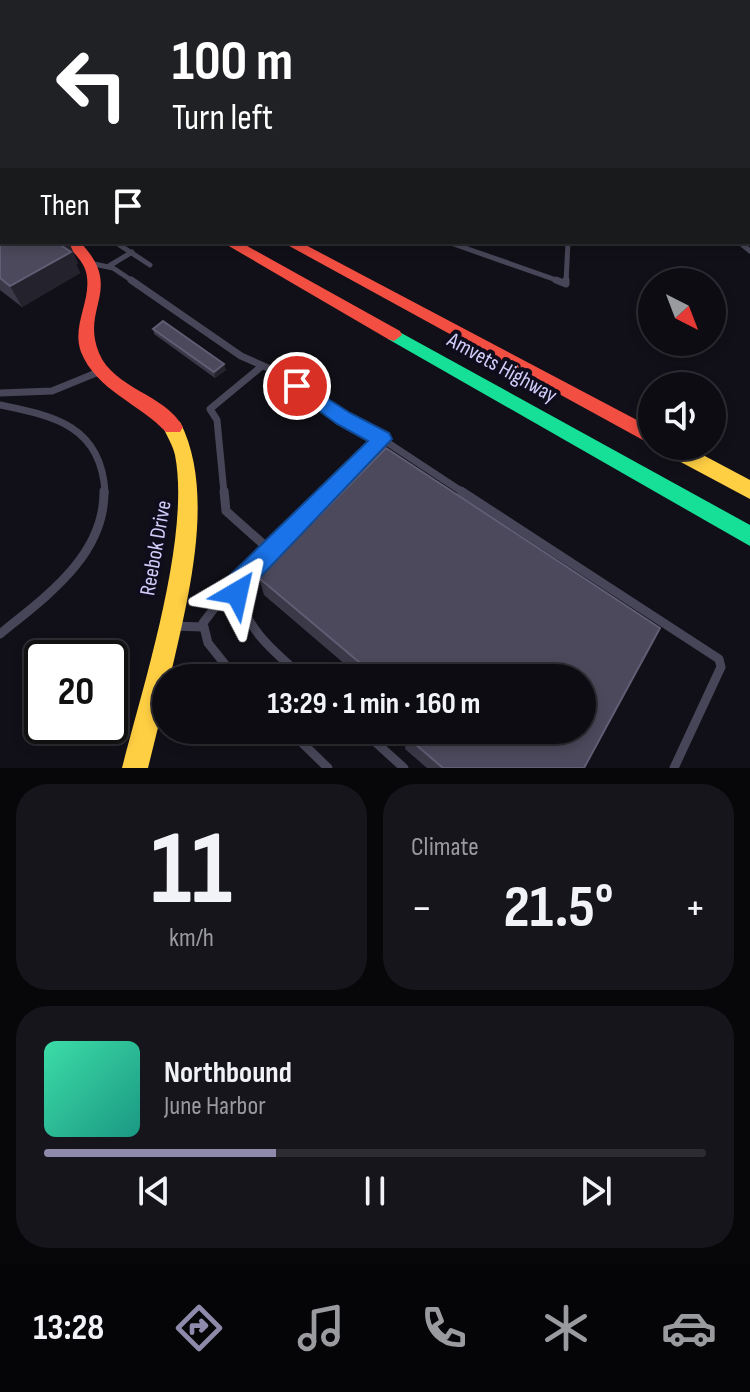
<!DOCTYPE html>
<meta charset="utf-8">
<style>
:root{--surface:#0d0c12;--page:#16151b;--text:#f1f3f6;--muted:#9a9b9f;--line:#2d2c32;--accent:#8e8aab}
body{margin:0;font-family:"Sofia Sans Condensed",sans-serif;background:var(--page);color:var(--text);height:100vh;display:flex;flex-direction:column;font-size:30px;white-space:nowrap}
*{box-sizing:border-box;margin:0}
p{font-size:26px;color:var(--muted)}
.icon{flex:none;width:44px;height:44px;fill:none;stroke:currentColor;stroke-width:2;stroke-linecap:round;stroke-linejoin:round}
.map{position:relative;height:768px;overflow:hidden}
.drawer{display:flex;flex-direction:column;gap:16px;padding:16px;background:#07070a;flex:1}
.drawer>*{flex:none}
.hud{position:absolute;left:0px;top:0px;width:750px;height:244px;box-shadow:0 4px 12px #0003,0 0 0 2px var(--line);background:#202124;color:#fff;overflow:hidden}
.needle{width:52px;rotate:138deg}
.controls{position:absolute;left:638px;top:268px;display:grid;gap:16px}
.controls a{display:grid;place-items:center;width:88px;height:88px;border-radius:50%;background:var(--surface);box-shadow:0 4px 12px #0003,0 0 0 2px var(--line);font-size:40px}
.speed{position:absolute;left:24px;top:640px;display:flex;gap:16px;font-size:40px;font-weight:700;text-align:center}
.speed>*{display:grid;place-content:center;width:104px;height:104px;border-radius:50%;background:var(--surface);box-shadow:0 4px 12px #0003,0 0 0 2px var(--line);line-height:1}
.speed .limit{border:4px solid #111;border-radius:12px;background:#fff;color:#111}
.pin{position:absolute;display:grid;place-items:center;width:68px;height:68px;color:#fff;margin:-34px;border:4px solid #fff;border-radius:50%;box-shadow:0 2px 8px #0007}
.me{position:absolute;width:88px;margin:-44px;rotate:36deg;stroke-linejoin:round;filter:drop-shadow(0 0 6px #0008)}
.turn{display:flex;align-items:center;gap:28px;height:168px;padding:0 40px;font-size:36px}
.turn .icon{width:104px;height:104px;stroke-width:2.5}
.turn b{display:block;font-size:56px;line-height:68px}
.then{display:flex;align-items:center;height:76px;padding:0 40px;background:#0003;gap:16px;font-size:30px}
.big{font-size:60px;font-weight:700;line-height:1.1}
.drawer .card{flex:1;display:flex;flex-direction:column;justify-content:center;gap:12px;min-width:0;padding:0 28px;border-radius:32px;background:var(--page)}
.drawer .dial{align-items:center;gap:0}
.dial b{font-size:104px;line-height:1}
.song{display:flex;align-items:center;gap:24px}
.cover{width:96px;height:96px;border-radius:12px;background:linear-gradient(135deg,hsl(160 70% 55%),hsl(170 70% 35%))}
.played{height:8px;border-radius:4px;background:linear-gradient(90deg,var(--accent) 35%,var(--line) 35%)}
.keys{display:flex;justify-content:space-around;direction:ltr}
.heat{display:flex;justify-content:space-between;align-items:center;font-size:44px;direction:ltr}
.drawer .tiles{flex:1;display:grid;gap:16px;grid-template-columns:1fr 1fr}
.card:last-child{grid-column:span 2}
.trip{position:absolute;left:152px;top:664px;width:444px;height:80px;border-radius:40px;background:var(--surface);box-shadow:0 4px 12px #0003,0 0 0 2px var(--line);font-weight:700;line-height:80px;text-align:center}
.tabs{display:flex;height:128px;justify-content:space-around;align-items:center;background:#050507;color:var(--muted)}
.tabs .icon{width:56px;height:56px}
.tabs .on{color:var(--accent)}
.tabs b{font-size:36px;color:var(--text)}
.map>svg:first-child{display:block}
.lines{fill:none;stroke-linecap:round;stroke-linejoin:round}
.lane-far2{stroke:#474658;stroke-width:5}
.lane-far1{stroke:#474658;stroke-width:7}
.lane{stroke:#474658;stroke-width:9}
.street{fill:#474658;fill-rule:evenodd}
.fast{fill:#16e098;fill-rule:evenodd}
.slow{fill:#ffcf43;fill-rule:evenodd}
.jam{fill:#f24e42;fill-rule:evenodd}
.wall{fill:#3b3948}
.shaded-wall{fill:#24222d}
.building{fill:#4b495b;stroke:#605d74;stroke-width:2}
.route{fill:#1a73e8;stroke:#114b97;stroke-width:2}
.labels{text-anchor:middle;dominant-baseline:central;stroke-width:8;stroke-linejoin:round;paint-order:stroke}
.street-label{font-size:22px;fill:#d1ccfa;stroke:#0f0d1b}
</style>
<div class="map">
<svg width="750" height="768" viewBox="0 0 750 768">
<rect width="100%" height="100%" fill="#111018"/>
<g class="lines">
<!-- lane-far2 -->
<g class="lane-far2">
<polyline points="748,136 750,141"/>
<polyline points="748,184 750,181"/>
<polyline points="115,242 150,265"/>
<polyline points="448,242 562,282"/>
<polyline points="739,242 750,251"/>
<polyline points="94,264 113,268 134,282"/>
<polyline points="109,266 132,252"/>
<polyline points="566,282 568,242"/>
</g>
<!-- lane-far1 -->
<g class="lane-far1">
<polyline points="131,280 241,356 275,371 343,419 382,439"/>
<polyline points="556,280 566,284 566,280"/>
<polyline points="0,393 52,391 101,371"/>
<path d="M0,405c54,11 102,21 105,88"/>
<polyline points="224,493 217,420 210,409 262,366"/>
<polyline points="328,493 382,439 464,493"/>
</g>
<!-- lane -->
<g class="lane">
<polyline points="224,491 226,511 271,551"/>
<polyline points="461,491 719,659 721,667 674,768"/>
<polyline points="299,522 330,491"/>
<path d="M236,586c8,42 37,65 68,92"/>
<polyline points="172,626 202,627"/>
<path d="M0,634c45,-37 105,-78 104,-143"/>
<polyline points="236,678 208,643 203,623 219,602 277,545"/>
<polyline points="289,730 328,768"/>
<polyline points="362,730 404,768"/>
</g>
<!-- street -->
<polygon class="street" points="629,0 638,0 640,2 631,2"/>
<!-- fast -->
<g class="fast">
<rect x="0" y="84" width="2" height="7"/>
<polygon points="0,109 2,109 2,117 0,116"/>
<polygon points="748,157 750,158 750,166 748,165"/>
<polygon points="394,329 750,525 750,546 388,339 386,335 388,331"/>
</g>
<!-- slow -->
<g class="slow">
<path d="M173,419l7,3c37,72 7,180 -10,256h-4v17l-18,73h-26c21,-82 69,-231 53,-313 -2,-9 -8,-19 -12,-28l3,-5z"/>
<polygon points="659,446 686,446 750,480 750,499 662,452"/>
</g>
<!-- jam -->
<g class="jam">
<rect x="0" y="184" width="2" height="8"/>
<path d="M65,242h15c45,47 0,65 19,111 15,36 66,41 84,74l-3,5h-14c-26,-28 -70,-42 -85,-80 -10,-28 12,-53 5,-80 -3,-12 -14,-20 -21,-30z"/>
<polygon points="222,242 240,242 400,331 402,335 394,341 388,339"/>
<polygon points="282,242 300,242 652,428 652,445"/>
</g>
</g>
<!-- wall -->
<g class="wall">
<polygon points="539,0 603,0 608,2 549,2"/>
<rect x="748" y="31" width="2" height="58"/>
<polygon points="0,234 78,263 76,264 80,273 22,307 0,290"/>
<polygon points="153,329 226,370 215,378 154,334"/>
<polygon points="386,448 660,628 584,768 427,768 405,749 407,737 412,730 582,730 582,678 361,678 264,595 259,578 273,563 270,550 304,517 312,523"/>
</g>
<!-- shaded-wall -->
<g class="shaded-wall">
<polygon points="69,242 78,263 76,264 80,273 22,307 10,286 62,246"/>
<polygon points="224,364 226,370 215,378 214,372"/>
</g>
<!-- building -->
<g class="building">
<polygon points="384,0 437,0 436,2 382,2"/>
<polygon points="576,0 601,0 608,2 574,2"/>
<polygon points="693,0 708,0 709,2 694,2"/>
<polygon points="748,31 750,31 750,72 748,71"/>
<polygon points="2,233 2,242 68,242 62,246 71,252 10,286 0,278 0,234"/>
<polygon points="163,321 224,364 214,372 153,329"/>
<polygon points="386,448 660,628 584,768 443,768 407,737 412,730 582,730 582,678 378,678 259,578 278,558 270,550 304,517 312,523"/>
</g>
<!-- route -->
<polygon class="route" points="297,379 350,413 389,433 392,439 248,590 245,601 237,604 228,601 224,586 227,578 368,441 337,424 291,390 288,386"/>
<g class="labels">
<!-- street labels -->
<g class="street-label">
<text transform="translate(502 368) rotate(29)">Amvets Highway</text>
<text transform="translate(156 548) rotate(-80)">Reebok Drive</text>
</g>
</g>
</svg>
<div class="controls">
<a><svg class="needle" viewBox="-14 -14 28 28"><path d="M0-13l5 13h-10z" fill="#e53935"/><path d="M0 13l5-13h-10z" fill="#9a9b9f"/></svg></a>
<a><svg class="icon" aria-label="sound" viewBox="0 0 24 24"><path d="M4 9h4l5-4v14l-5-4H4zM17 9q2 3 0 6"/></svg></a>
</div>
<div class="speed"><div class="limit">20</div></div>
<div class="pin" style="left:297px;top:386px;background:#d93025"><svg class="icon" aria-label="arrive" viewBox="0 0 24 24"><path d="M6 21V4h12l-3 4 3 4H6"/></svg></div>
<svg class="me" style="left:237px;top:593px" viewBox="-20 -20 40 40"><path d="M0-17L14 15 0 8-14 15z" fill="#1a73e8" stroke="#fff" stroke-width="4"/></svg>
<div class="trip">13:29 · 1 min · 160 m</div>
<div class="hud">
<div class="turn"><svg class="icon" aria-label="left" viewBox="0 0 24 24"><path d="M17 20v-9H6M10 6l-5 5 5 5"/></svg><div><b>100 m</b>Turn left</div></div>
<div class="then">Then<svg class="icon" aria-label="arrive" viewBox="0 0 24 24"><path d="M6 21V4h12l-3 4 3 4H6"/></svg></div>
</div>
</div>
<section class="drawer">
<div class="tiles">
<div class="card dial"><b>11</b><p>km/h</p></div>
<div class="card"><p>Climate</p>
<div class="heat"><a>−</a><b class="big">21.5°</b><a>+</a></div>
</div>
<div class="card">
<div class="song"><i class="cover"></i><div><b>Northbound</b><p>June Harbor</p></div></div>
<div class="played"></div>
<div class="keys"><svg class="icon" aria-label="previous" viewBox="0 0 24 24"><path d="M18 5L8 12l10 7zM5 5v14"/></svg><svg class="icon" aria-label="pause" viewBox="0 0 24 24"><path d="M8 5v14M16 5v14"/></svg><svg class="icon" aria-label="next" viewBox="0 0 24 24"><path d="M6 5l10 7-10 7zM19 5v14"/></svg></div>
</div>
</div>
</section>
<nav class="tabs">
<b>13:28</b>
<svg class="icon on" aria-label="directions" viewBox="0 0 24 24"><path d="M12 3l9 9-9 9-9-9zM9 14v-3h6M13 9l2 2-2 2"/></svg>
<svg class="icon" aria-label="music" viewBox="0 0 24 24"><path d="M9 18V5l10-2v13"/><circle cx="6" cy="18" r="3"/><circle cx="16" cy="16" r="3"/></svg>
<svg class="icon" aria-label="phone" viewBox="0 0 24 24"><path d="M5 4h4l2 5-3 2q2 4 5 5l2-3 5 2v4C11 20 4 13 5 4z"/></svg>
<svg class="icon" aria-label="climate" viewBox="0 0 24 24"><path d="M12 3v18M4 7l16 10M4 17L20 7"/></svg>
<svg class="icon" aria-label="car" viewBox="0 0 24 24"><path d="M5 17H2v-5l4-1 3-4h7l3 4 3 1v5h-3M9 17h6M6 11h13"/><circle cx="7" cy="17" r="2"/><circle cx="17" cy="17" r="2"/></svg>
</nav>
